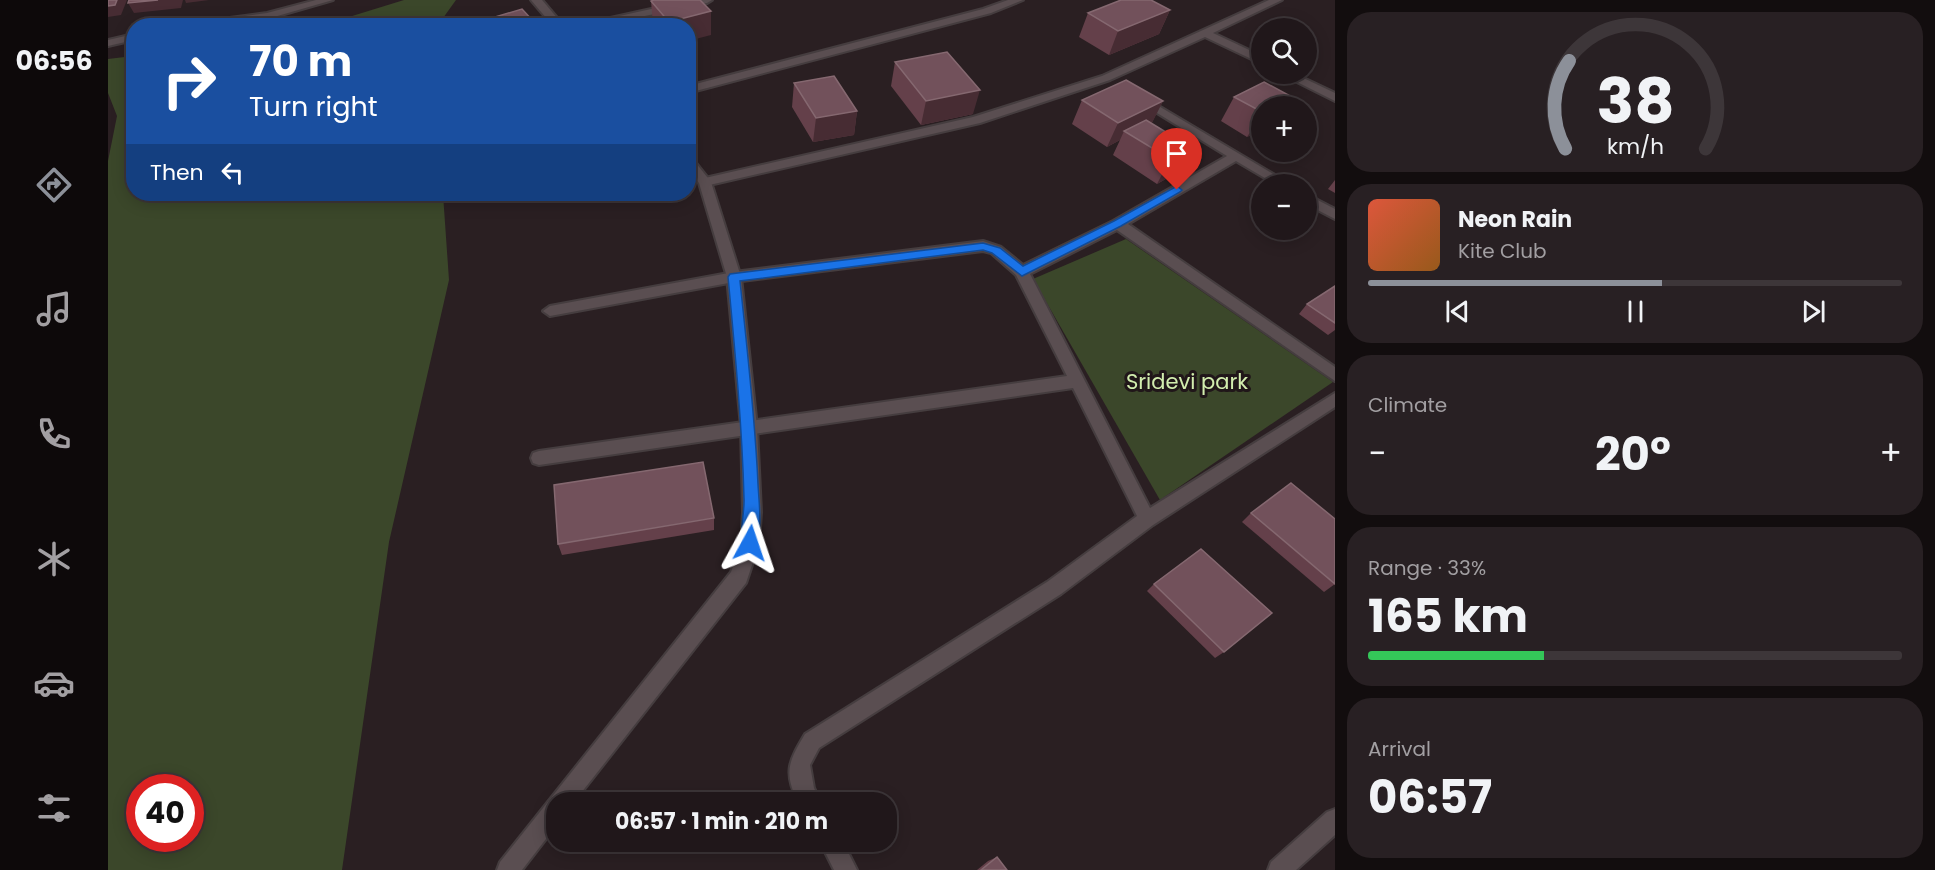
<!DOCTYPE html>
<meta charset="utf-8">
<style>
:root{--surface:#20171a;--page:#282023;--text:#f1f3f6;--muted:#a29fa2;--line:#3d3639;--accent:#8c9099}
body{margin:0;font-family:Poppins,sans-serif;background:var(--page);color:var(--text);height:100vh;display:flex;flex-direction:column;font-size:22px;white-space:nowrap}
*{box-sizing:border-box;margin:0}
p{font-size:20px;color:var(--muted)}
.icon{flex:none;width:33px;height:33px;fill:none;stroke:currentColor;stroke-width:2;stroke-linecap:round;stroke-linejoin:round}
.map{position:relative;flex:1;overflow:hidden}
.drawer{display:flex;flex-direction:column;gap:12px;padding:12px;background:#120d0e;width:600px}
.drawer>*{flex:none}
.top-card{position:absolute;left:18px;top:18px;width:570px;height:183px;border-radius:24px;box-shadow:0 3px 15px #0003,0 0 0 2px var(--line);background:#1a4fa0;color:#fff;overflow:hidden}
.fabs{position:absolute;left:1143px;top:18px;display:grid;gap:12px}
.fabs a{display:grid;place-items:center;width:66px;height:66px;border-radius:50%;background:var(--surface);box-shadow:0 3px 15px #0003,0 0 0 2px var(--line);font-size:30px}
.speed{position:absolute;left:18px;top:774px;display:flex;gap:12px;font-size:30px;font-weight:700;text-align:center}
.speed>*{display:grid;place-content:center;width:78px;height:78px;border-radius:50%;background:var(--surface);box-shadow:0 3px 15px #0003,0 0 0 2px var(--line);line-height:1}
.speed .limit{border:9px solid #d22;background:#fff;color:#111}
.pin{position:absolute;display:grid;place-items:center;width:51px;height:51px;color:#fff;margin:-62px -26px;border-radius:50% 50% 50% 0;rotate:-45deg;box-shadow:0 0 6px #0007}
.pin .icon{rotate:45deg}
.me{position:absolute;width:66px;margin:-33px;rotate:5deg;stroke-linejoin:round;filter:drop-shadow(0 0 4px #0008)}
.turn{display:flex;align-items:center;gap:21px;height:126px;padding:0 24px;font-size:27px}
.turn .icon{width:78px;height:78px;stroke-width:2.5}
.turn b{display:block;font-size:42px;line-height:51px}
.then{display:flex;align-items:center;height:57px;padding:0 24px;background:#0003;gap:12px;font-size:22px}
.big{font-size:45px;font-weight:700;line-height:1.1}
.drawer .widget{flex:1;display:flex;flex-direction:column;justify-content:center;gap:9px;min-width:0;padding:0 21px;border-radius:24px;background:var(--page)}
.drawer .dial{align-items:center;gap:0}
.dial svg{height:156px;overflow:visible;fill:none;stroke:var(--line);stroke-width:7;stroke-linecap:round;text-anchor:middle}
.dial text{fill:var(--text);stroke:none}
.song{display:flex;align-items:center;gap:18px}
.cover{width:72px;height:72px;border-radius:9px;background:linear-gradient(135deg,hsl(10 70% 55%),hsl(30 70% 35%))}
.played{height:6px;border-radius:3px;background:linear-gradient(90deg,var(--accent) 55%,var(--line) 55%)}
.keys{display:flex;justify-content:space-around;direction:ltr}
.heat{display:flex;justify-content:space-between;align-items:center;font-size:33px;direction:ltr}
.charge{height:9px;border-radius:4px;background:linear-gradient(90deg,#34c759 33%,var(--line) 0)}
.trip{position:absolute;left:438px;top:792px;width:351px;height:60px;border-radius:24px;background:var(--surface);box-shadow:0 3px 15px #0003,0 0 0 2px var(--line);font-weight:700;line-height:60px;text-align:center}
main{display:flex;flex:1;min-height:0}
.tab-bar{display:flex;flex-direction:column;width:108px;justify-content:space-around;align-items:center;background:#0d090a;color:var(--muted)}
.tab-bar .icon{width:42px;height:42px}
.tab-bar .current{color:var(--accent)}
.tab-bar b{font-size:27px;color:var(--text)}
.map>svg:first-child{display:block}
.green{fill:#3b472a;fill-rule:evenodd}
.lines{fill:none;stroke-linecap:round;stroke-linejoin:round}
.minor-casing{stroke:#453d3f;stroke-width:4}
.tertiary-casing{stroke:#453d3f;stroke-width:4}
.minor{fill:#5a4e51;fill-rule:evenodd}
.tertiary{fill:#5a4e51;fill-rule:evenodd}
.wall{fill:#64404a}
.shaded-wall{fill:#472c33}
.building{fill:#72515b;stroke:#856870;stroke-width:1.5}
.route{fill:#1a73e8;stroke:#114b97;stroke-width:1.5}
.labels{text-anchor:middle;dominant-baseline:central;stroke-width:6;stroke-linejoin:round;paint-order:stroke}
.park-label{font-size:21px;fill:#d2edae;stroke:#201619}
</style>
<main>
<nav class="tab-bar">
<b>06:56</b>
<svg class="icon current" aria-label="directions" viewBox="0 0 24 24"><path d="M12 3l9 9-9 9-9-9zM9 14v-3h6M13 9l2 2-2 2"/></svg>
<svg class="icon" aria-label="music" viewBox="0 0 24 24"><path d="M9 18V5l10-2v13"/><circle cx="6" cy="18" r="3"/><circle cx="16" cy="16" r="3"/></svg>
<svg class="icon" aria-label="phone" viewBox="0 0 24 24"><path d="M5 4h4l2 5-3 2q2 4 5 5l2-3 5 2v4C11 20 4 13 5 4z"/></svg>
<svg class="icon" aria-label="climate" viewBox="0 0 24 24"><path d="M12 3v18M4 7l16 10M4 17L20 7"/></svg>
<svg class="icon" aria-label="car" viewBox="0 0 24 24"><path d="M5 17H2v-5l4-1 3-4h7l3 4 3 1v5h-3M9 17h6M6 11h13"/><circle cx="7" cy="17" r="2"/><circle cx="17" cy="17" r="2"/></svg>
<svg class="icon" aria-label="filters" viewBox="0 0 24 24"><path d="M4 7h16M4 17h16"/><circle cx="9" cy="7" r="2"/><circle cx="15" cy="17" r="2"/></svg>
</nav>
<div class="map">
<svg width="1227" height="870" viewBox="0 0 1227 870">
<rect width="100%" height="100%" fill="#2a1f22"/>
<!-- green -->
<g class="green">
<polygon points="296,0 348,0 330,25 215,25"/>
<path d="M25,56l1,138h309l6,86 -60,262 -47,328h-234v-709l9,-45 -9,-23v-34zM32,788h50v50h-50z"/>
<polygon points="1018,239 1225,382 1052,500 925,279"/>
</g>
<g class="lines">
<!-- minor casing -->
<g class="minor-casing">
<g id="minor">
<polygon points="208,0 225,0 159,19 111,26 79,26 84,23 159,13"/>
<polygon points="584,0 604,0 599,3 489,26 466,26"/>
<polygon points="900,0 915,0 883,13 580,93 580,86 875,9"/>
<polygon points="1161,0 1174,0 1105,33 1154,56 1154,64 1097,37 1002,80 872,123 597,186 591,182 597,178 865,117 994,76"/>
<polygon points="26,34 26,40 0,46 0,40"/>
<polygon points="1173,74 1187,74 1227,93 1227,101"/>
<path d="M1032,95l150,89h-15l-39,-23 -108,63 207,143v14l-218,-151 -87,44 120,234 185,-115v14l-182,118 -92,69 -242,154 -9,17 4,23 7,14h-23c-15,-30 -9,-41 7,-68l242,-152 90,-66 -64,-128 -534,77 -6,-2 -2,-5 2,-5 6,-2 528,-75 -51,-101 -25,-22 -8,-2 -249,31 -184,34 -7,-5 7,-5 184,-34 249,-31 18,6 22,18 90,-44 114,-65 -91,-56 -2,-2z"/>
<polygon points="1198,194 1227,209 1227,219 1198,204"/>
<polygon points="712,842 735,842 749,870 726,870"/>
</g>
</g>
<!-- tertiary casing -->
<g class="tertiary-casing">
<g id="tertiary">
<polygon points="423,0 434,0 456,26 445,26"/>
<polygon points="580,157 584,158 603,182 633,277 649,427 653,512 651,544 638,583 466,802 448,802 448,826 414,870 389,870 392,862 623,572 633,544 635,512 633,427 619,277 591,183 580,170"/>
<polygon points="1227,809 1227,835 1188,870 1160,870 1163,862 1219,812"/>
</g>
</g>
<!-- minor -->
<use href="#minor" class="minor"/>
<!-- tertiary -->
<use href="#tertiary" class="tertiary"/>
</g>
<!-- wall -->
<g class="wall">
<polygon points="543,1 603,11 603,35 580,26 546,26 545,24"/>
<polygon points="1062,10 1051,34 1001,55 971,37 980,13"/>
<polygon points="787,62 865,114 813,125 783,86"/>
<polygon points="686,83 749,111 746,135 705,142 684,107"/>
<polygon points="1126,97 1154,106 1154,129 1139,137 1113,121"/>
<polygon points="974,100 1055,101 1043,124 1070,172 1049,184 1005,155 1012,140 999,147 964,124"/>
<polygon points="1227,180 1227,193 1220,189"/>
<polygon points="1227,286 1227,330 1220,335 1191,314 1199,304"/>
<polygon points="1143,513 1227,584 1216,592 1134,522"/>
<polygon points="606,518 606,530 454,555 450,544"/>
<polygon points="1046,584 1116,652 1107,658 1039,591"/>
<polygon points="889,857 899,870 869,870 880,861"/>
</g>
<!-- shaded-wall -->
<g class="shaded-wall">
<polygon points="9,0 19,0 13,15 0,17 0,6"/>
<polygon points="50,0 75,0 73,8 26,13 20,3"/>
<polygon points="77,0 101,0 78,3"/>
<polygon points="1062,10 1051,34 1001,55 1010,31"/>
<polygon points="603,11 603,35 580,41 580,26 562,26 561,22"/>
<polygon points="425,21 426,26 410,26"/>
<polygon points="872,90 865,114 813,125 818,101"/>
<polygon points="1184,97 1178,106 1166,106"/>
<polygon points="1055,101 1043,125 1016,131 1012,140 999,147 1010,123"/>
<polygon points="749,111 746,135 705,142 708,118"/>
<polygon points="1154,114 1154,129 1139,137"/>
<polygon points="1084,148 1070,172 1049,184 1062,159"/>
</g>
<!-- building -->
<g class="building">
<polygon points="0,0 9,0 7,5 0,6"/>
<polygon points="21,0 50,0 20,3"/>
<polygon points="546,0 592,0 603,11 561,22 543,1"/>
<polygon points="1013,0 1043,0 1062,10 1010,31 980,13"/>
<polygon points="414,9 425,21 410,26 357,26"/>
<polygon points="839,52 872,90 818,101 787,62"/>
<polygon points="726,76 749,111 708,118 686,83"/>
<polygon points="1018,80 1055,101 1010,123 974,100"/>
<polygon points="1156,82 1184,97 1166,106 1154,106 1154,112 1126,97"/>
<polygon points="1038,120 1084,148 1062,159 1016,131"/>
<polygon points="1227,286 1227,323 1199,304"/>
<polygon points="595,462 606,518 450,544 446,485"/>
<polygon points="1183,483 1227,519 1227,584 1143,513"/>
<polygon points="1093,549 1164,613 1116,652 1046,584"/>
<polygon points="889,857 899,870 873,870"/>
</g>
<!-- route -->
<path class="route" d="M1069,186l5,4 -2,2 -59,34 -99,50 -30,-23 -9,-3 -243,31c7,67 15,135 18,203 1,19 5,46 -3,64l-5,2 -6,-2c-6,-13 1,-35 0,-50 -2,-74 -9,-147 -16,-221l2,-3 253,-31 17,5 23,18 91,-45z"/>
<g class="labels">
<!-- park labels -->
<g class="park-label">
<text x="1079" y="381">Sridevi park</text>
</g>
</g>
</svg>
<div class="fabs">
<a><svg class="icon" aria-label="search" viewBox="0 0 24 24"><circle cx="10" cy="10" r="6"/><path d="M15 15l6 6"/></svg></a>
<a>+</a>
<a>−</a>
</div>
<div class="speed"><div class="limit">40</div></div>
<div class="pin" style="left:1069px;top:190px;background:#d93025"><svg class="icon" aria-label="arrive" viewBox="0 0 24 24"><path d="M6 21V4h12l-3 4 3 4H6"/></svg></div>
<svg class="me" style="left:642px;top:543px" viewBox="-20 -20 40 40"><path d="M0-17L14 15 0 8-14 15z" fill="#1a73e8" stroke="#fff" stroke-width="4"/></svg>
<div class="trip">06:57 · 1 min · 210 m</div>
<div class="top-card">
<div class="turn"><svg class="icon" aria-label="right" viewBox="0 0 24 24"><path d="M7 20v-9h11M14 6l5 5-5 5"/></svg><div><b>70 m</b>Turn right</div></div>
<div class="then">Then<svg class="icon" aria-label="left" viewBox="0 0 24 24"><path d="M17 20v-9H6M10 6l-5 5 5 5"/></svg></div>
</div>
</div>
<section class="drawer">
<div class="widget dial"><svg viewBox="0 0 100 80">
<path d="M14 69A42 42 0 1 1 86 69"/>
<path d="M14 69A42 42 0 0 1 16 24" stroke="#8c9099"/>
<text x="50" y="56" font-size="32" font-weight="700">38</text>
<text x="50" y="72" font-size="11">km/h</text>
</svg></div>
<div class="widget">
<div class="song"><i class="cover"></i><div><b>Neon Rain</b><p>Kite Club</p></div></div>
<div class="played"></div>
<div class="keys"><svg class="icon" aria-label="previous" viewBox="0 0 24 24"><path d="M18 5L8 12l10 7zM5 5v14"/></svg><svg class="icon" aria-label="pause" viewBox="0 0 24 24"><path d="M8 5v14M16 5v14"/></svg><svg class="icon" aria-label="next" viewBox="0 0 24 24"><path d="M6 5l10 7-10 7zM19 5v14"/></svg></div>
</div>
<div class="widget"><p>Climate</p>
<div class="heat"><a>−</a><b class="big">20°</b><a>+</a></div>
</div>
<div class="widget"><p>Range · 33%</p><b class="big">165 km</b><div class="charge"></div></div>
<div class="widget"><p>Arrival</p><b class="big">06:57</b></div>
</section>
</main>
